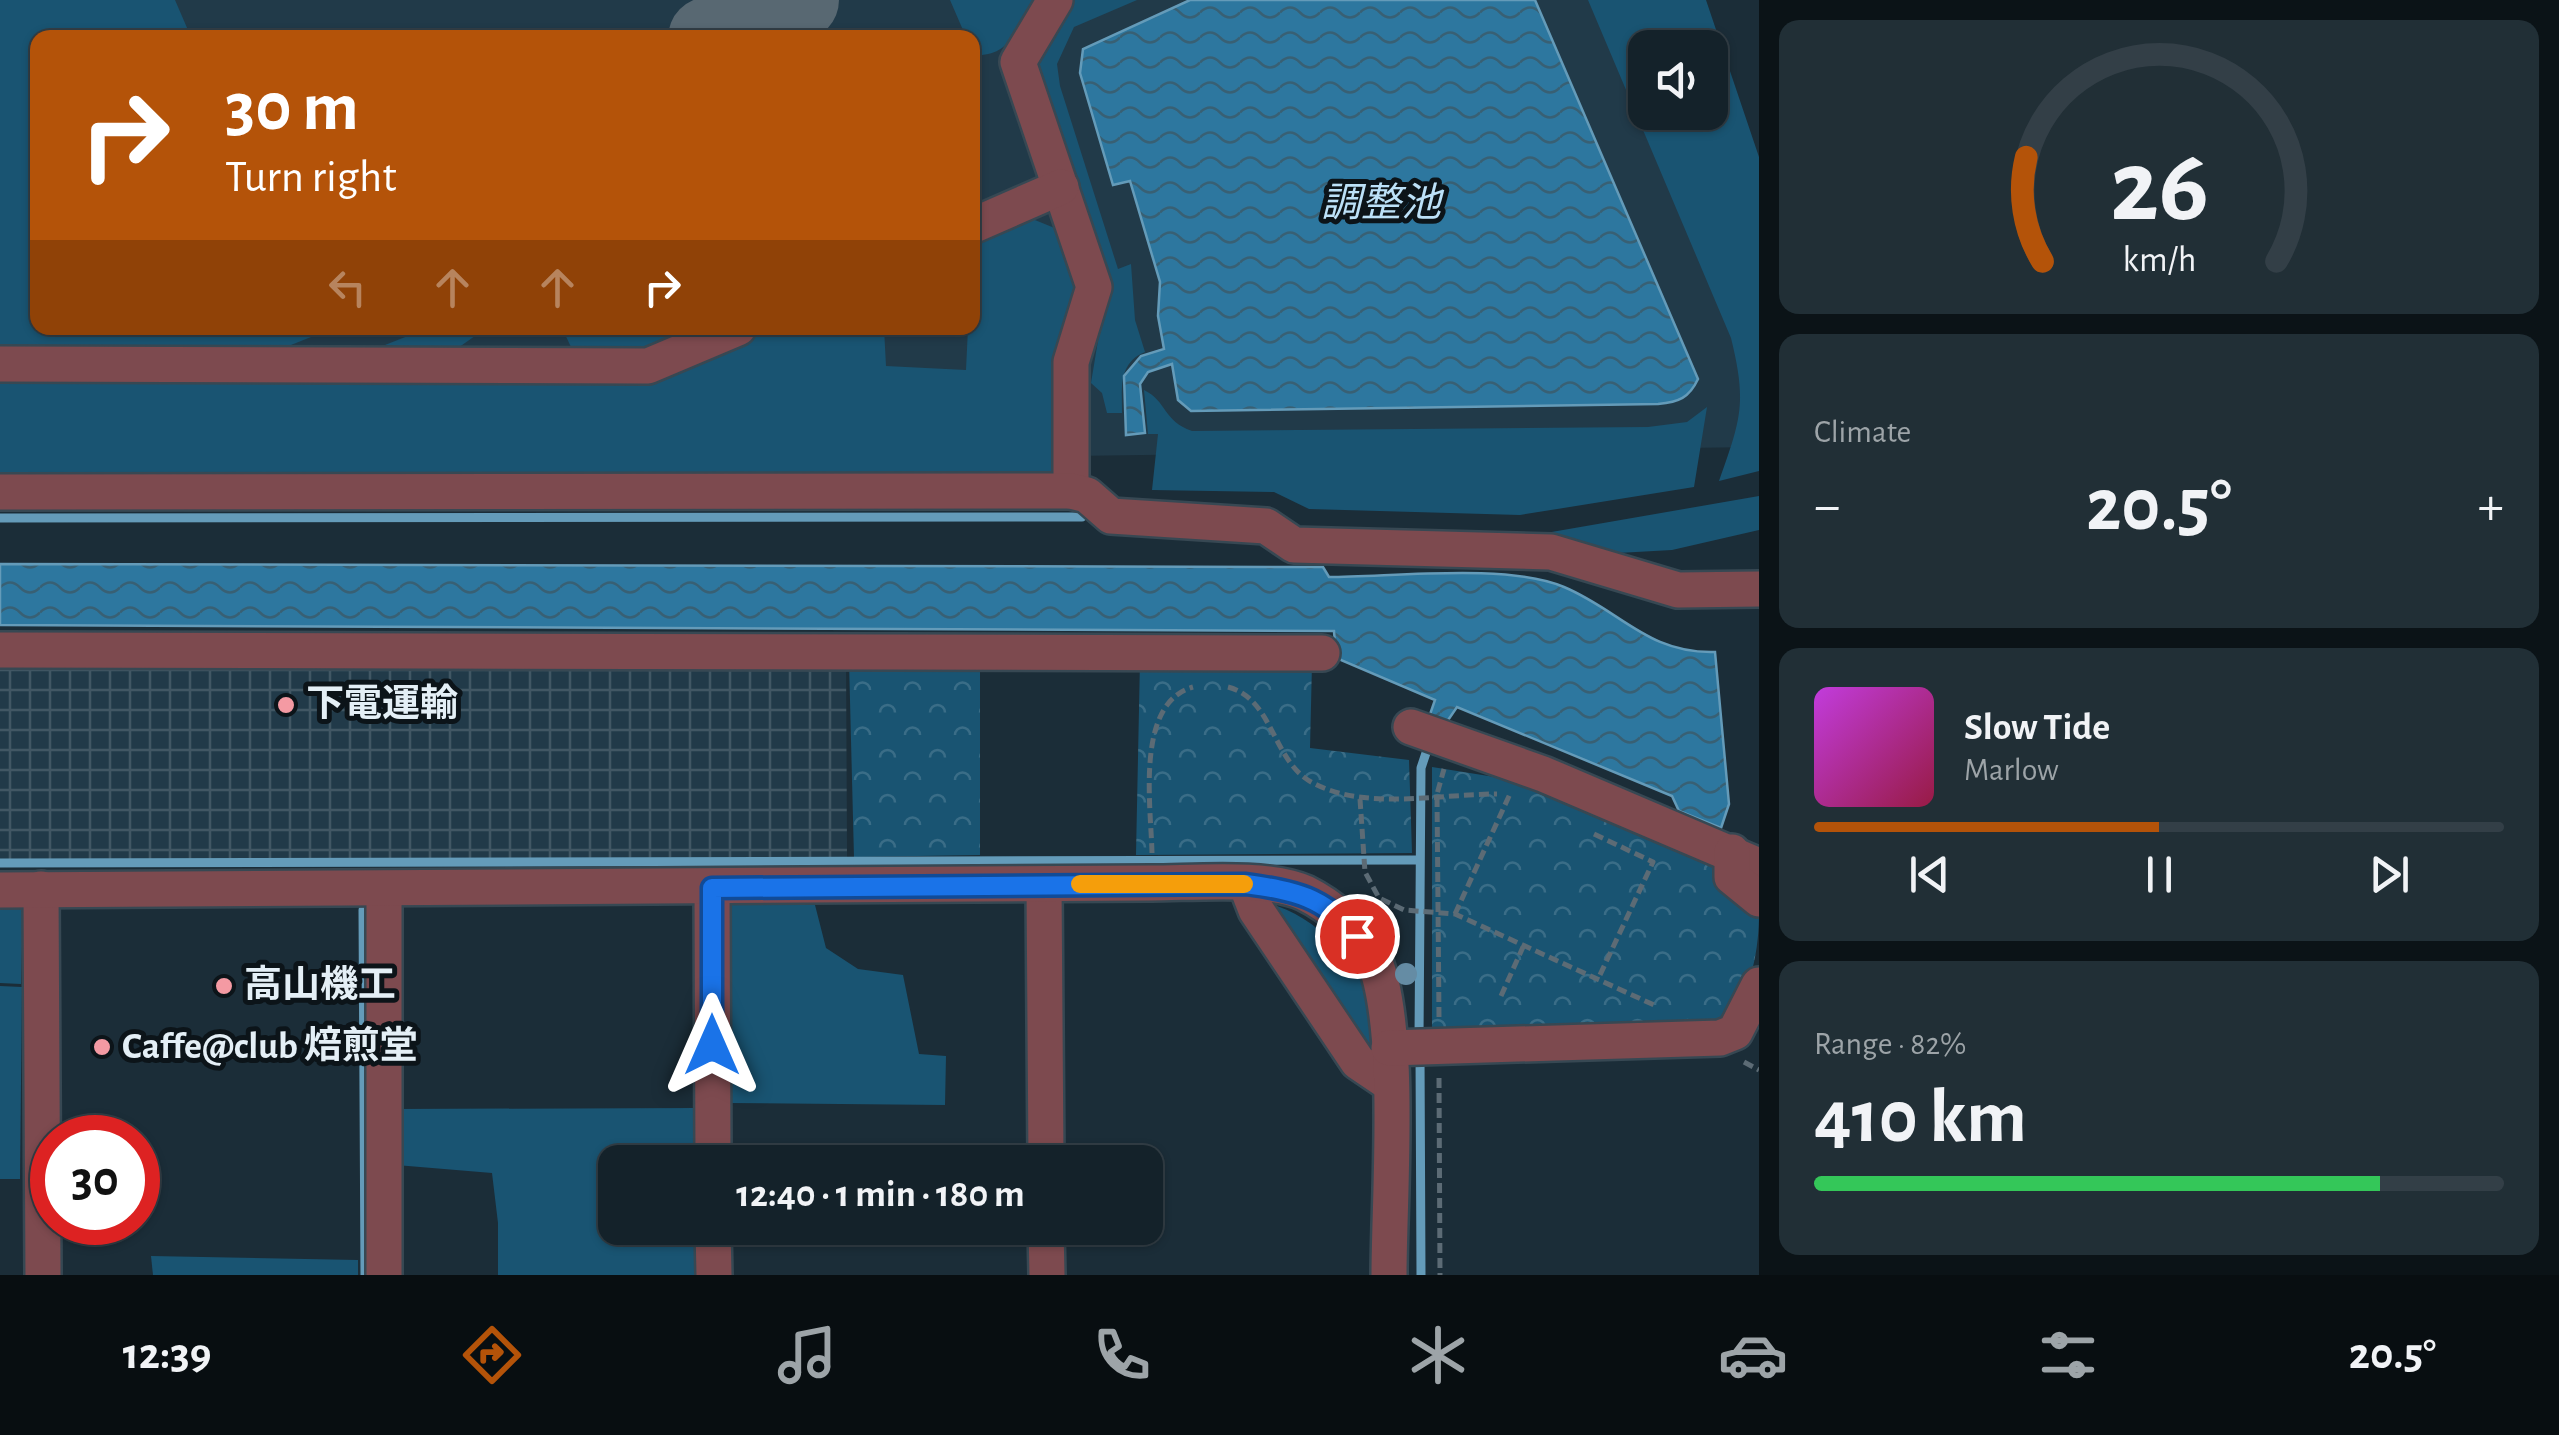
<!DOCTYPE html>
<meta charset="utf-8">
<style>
:root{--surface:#14222a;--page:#212f36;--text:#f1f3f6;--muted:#9da4a8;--line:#333f47;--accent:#b45309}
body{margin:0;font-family:"Alegreya Sans","Noto Sans JP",sans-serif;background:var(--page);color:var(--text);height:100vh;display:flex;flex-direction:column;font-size:38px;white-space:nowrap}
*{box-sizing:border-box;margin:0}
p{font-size:32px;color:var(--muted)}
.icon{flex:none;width:55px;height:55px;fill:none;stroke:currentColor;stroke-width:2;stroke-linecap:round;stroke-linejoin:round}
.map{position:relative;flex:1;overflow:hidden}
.panel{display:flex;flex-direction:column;gap:20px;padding:20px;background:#0b1317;width:800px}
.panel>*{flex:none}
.top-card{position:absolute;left:30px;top:30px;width:950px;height:305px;border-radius:20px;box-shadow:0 2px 8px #0004,0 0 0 2px var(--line);background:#b45309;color:#fff;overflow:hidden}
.buttons{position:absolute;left:1628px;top:30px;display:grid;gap:20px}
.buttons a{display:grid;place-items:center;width:100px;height:100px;border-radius:20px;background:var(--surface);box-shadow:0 2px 8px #0004,0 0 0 2px var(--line);font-size:50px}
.speed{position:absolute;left:30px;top:1115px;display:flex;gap:20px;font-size:50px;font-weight:700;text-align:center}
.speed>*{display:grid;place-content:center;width:130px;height:130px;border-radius:50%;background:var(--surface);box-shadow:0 2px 8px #0004,0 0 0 2px var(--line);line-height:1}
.speed .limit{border:15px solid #d22;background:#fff;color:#111}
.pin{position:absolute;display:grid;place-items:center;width:85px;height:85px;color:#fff;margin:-42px;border:5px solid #fff;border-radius:50%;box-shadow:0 2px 10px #0007}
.me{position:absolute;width:110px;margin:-55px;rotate:0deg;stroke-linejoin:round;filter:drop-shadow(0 0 8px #0008)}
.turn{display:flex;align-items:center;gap:35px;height:210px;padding:0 30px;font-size:45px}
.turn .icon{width:130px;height:130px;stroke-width:2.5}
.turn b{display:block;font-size:70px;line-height:85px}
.lanes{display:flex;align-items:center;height:95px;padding:0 30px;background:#0003;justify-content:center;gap:50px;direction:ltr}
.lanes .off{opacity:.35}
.big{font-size:75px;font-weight:700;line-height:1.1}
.panel .card{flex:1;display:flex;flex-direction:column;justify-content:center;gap:15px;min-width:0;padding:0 35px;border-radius:20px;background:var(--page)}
.panel .dial{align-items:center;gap:0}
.dial svg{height:260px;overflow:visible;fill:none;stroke:var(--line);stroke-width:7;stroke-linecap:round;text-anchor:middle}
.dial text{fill:var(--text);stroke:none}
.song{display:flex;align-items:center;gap:30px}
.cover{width:120px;height:120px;border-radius:15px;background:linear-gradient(135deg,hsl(290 70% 55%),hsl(340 70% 35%))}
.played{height:10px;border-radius:5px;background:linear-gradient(90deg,var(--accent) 50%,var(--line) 50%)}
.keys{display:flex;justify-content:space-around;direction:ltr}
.heat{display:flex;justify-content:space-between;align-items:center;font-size:55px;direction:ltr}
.charge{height:15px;border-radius:8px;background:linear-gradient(90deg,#34c759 82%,var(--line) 0)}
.trip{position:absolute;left:598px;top:1145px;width:565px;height:100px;border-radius:20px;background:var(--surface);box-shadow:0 2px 8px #0004,0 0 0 2px var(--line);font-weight:700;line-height:100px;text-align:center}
.tabs{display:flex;height:160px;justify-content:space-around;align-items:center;background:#080e11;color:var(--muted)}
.tabs .icon{width:70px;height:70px}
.tabs .on{color:var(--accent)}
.tabs b{font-size:45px;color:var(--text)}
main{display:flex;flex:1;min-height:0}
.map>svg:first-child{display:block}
.built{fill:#213a49;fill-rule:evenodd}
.industrial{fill:url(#industrial-grid)}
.green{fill:#195472;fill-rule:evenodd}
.forest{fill:url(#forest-crowns)}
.water{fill:url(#water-waves);stroke:#649bb9;stroke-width:2.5}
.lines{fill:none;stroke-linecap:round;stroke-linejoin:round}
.stream{stroke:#649bb9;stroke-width:9}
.taxiway{stroke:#586872;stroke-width:82}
.minor-casing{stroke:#374853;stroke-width:40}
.path{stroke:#5c6b75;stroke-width:5;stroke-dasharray:10 5;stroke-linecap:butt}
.minor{stroke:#7d4a4f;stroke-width:35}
.tree{fill:#658ca4}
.route-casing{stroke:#114b97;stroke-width:25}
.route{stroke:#1a73e8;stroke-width:18}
.slow{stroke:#f59e0b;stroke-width:18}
.poi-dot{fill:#f49aa3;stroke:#0c1419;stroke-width:4}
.labels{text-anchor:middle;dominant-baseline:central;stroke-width:10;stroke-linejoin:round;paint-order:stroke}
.poi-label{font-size:38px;font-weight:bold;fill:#e4eff6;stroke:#0c1419;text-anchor:start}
.water-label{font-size:40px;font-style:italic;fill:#bce1f8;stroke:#0c1419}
</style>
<main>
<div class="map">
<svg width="1759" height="1275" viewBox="0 0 1759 1275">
<defs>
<pattern id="industrial-grid" width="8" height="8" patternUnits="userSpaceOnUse" patternTransform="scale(2.5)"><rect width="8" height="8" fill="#213a49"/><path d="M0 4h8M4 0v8" fill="none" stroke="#415764"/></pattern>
<pattern id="forest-crowns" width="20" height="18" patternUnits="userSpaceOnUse" patternTransform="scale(2.5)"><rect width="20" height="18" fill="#195472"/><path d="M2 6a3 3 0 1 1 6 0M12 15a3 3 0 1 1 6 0" fill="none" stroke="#3a6d87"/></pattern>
<pattern id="water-waves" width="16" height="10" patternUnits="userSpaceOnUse" patternTransform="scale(2.5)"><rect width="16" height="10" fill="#2d779f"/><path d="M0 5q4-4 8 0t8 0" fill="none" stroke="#386074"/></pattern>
</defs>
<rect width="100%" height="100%" fill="#1b2d38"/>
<!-- built -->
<path class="built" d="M0,0h1694l-49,48v64h65l49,335 -1759,23zM38,38h934v290h-934z"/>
<!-- industrial -->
<polygon class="industrial" points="846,656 847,857 0,860 0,659"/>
<!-- green -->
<g class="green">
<polygon points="0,0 175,0 191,37 38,38 38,328 313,328 316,335 286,347 0,350"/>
<path d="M950,0h87c-15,25 -28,57 -61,55l-4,-17 -6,-1z"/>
<path d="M1068,0h69l-63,27 -17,37 3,22 58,183 13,-5 4,56 10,32c-27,11 -23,36 -23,61h-15l-5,-20 -11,-10 16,-97 -71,-229z"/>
<path d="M1588,0h118l53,157v314l-40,10c22,-62 28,-78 12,-143zM1645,48h65v64h-65z"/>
<polygon points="1030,218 1057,229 1077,289 1055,350 1053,478 0,477 0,375 652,377 769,328 884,328 886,366 966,370 968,328 972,328 973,241"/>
<polygon points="428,328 480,328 482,331 455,350 385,345"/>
<polygon points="562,328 699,328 643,352 571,347"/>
<path d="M1144,390c23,11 19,31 48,41l456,-4 39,-5 20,-15 -13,80 -174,28 -211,-6 -35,-17 -122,-2 6,-56h-10z"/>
<polygon points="1759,496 1759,530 1672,550 1600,554 1304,534 1540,534"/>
<polygon points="736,901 815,905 826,948 858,969 903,975 919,1054 946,1056 945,1105 729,1103 729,905"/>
<path d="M1270,904c44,11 91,58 102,102 3,15 0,33 -1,48z"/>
<polygon points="0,906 23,906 21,984 0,983"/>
<polygon points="0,986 22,987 20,1179 0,1179"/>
<polygon points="698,1108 698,1162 615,1162 615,1228 698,1228 697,1275 498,1275 498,1223 492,1173 396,1165 395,1109"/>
<polygon points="151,1256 358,1260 358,1275 153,1275"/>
</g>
<!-- forest -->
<g class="forest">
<polygon points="849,660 980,661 980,855 854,857"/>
<polygon points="1140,661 1312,663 1310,748 1409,760 1412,853 1136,855"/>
<path d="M1432,767l106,17 172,78 12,25 37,27c0,35 -8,88 -39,110l-288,9z"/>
</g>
<!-- water -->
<g class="water">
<path d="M1190,0h345l163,379c-9,19 -19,23 -40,25l-467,7 -13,-11 -6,-36 -24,8 -8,12 5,49 -19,2 -2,-59 17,-20 23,-7 -6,-33 2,-34 -30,-101 -17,4 -33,-112 3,-24z"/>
<path d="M0,564l1323,3 6,10c63,0 179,-14 235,10 57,24 84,67 151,65l14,152 -8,24 -42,-17 -7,-15 -215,-89 -15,22 -15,-6 8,-23 -99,-42 -2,-27 -1334,-6z"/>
</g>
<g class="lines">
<!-- stream -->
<g class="stream">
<polyline points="0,518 1082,517"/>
<polyline points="0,863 1418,860"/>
<polyline points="363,910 365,1275"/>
<polyline points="1419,1037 1421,768 1429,744"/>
<polyline points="1420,1053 1421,1275"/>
</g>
<!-- taxiway -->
<polyline class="taxiway" points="709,38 798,0"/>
<!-- minor casing -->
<g class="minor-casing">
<g id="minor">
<polyline points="1055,0 1018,62 1094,287 1071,362 1071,491"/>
<polyline points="972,226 1061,187"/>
<polyline points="0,364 648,366 738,328"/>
<polyline points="0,492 1071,491 1087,495 1111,516 1266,526 1294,545 1551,552 1678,590 1759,589"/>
<polyline points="0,650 1322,653"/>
<polyline points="1411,727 1543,774 1759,866"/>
<polyline points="1732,852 1732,877 1759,899"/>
<polyline points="1044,884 1046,1162"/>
<polyline points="1246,884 1256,910 1358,1062 1389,1083"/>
<polyline points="712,888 713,1162"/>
<polyline points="41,889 43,1275"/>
<polyline points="384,889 384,1275"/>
<path d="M0,890l1152,-7c41,0 116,-7 153,10 24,12 56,37 67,62 31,66 17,240 17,320"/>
<polyline points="1389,1048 1720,1038 1735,1032 1759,985"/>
<polyline points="713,1228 714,1275"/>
<polyline points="1046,1228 1047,1275"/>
</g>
</g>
<!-- path -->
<g class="path">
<path d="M1228,687c46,12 44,75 85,96 53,28 125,11 184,11"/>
<polyline points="1360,799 1365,872 1379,898 1404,910 1455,914 1654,1005"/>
<polyline points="1594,834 1653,862 1599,977"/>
<path d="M1152,853c-1,-47 -17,-150 41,-166"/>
<polyline points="1455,914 1510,794"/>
<polyline points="1501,996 1523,947"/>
<polyline points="1439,1017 1437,794 1444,769"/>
<polyline points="1744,1062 1759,1070"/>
<polyline points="1439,1078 1440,1275"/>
</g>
<!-- minor -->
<use href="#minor" class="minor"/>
</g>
<!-- trees -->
<circle class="tree" cx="1406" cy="974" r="11"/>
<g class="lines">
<!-- route casing -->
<g class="route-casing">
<path id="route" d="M712,1045v-157l534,-4c49,7 77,12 111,52"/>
</g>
<!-- route -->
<use href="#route" class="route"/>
<!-- slow -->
<polyline class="slow" points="1080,884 1244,884"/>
</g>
<!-- markers -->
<g class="poi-dot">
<circle cx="286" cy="705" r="10"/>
<circle cx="224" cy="986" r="10"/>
<circle cx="102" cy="1047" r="10"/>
</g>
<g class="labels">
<!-- poi labels -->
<g class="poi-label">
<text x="306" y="705">下電運輸</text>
<text x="244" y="986">高山機工</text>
<text x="122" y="1047">Caffe@club 焙煎堂</text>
</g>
<!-- water labels -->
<g class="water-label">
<text x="1381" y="204">調整池</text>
</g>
</g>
</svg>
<div class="buttons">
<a><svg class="icon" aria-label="sound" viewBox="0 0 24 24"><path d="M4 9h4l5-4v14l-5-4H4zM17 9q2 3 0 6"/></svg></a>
</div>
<div class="speed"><div class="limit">30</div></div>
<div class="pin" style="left:1357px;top:936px;background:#d93025"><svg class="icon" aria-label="arrive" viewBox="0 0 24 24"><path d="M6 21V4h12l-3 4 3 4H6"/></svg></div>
<svg class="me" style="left:712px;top:1045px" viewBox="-20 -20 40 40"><path d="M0-17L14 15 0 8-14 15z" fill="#1a73e8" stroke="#fff" stroke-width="4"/></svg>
<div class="trip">12:40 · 1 min · 180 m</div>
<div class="top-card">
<div class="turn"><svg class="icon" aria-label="right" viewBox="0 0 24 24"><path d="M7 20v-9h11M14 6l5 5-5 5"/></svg><div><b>30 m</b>Turn right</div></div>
<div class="lanes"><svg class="icon off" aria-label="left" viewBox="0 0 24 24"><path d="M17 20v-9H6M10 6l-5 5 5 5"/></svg><svg class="icon off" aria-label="ahead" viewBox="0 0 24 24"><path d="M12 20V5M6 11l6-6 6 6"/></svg><svg class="icon off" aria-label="ahead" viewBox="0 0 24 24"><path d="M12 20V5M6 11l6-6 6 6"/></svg><svg class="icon" aria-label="right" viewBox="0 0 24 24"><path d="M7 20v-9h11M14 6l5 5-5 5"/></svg></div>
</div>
</div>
<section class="panel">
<div class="card dial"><svg viewBox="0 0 100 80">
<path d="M14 69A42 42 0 1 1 86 69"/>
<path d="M14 69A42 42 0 0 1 9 37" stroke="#b45309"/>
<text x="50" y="56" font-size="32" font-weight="700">26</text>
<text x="50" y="72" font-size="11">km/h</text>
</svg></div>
<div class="card"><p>Climate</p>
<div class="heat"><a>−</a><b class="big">20.5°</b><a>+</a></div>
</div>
<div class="card">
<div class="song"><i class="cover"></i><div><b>Slow Tide</b><p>Marlow</p></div></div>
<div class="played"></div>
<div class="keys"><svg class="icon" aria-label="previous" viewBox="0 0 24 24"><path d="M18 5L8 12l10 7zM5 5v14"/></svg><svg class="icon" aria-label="pause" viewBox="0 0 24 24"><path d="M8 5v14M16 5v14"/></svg><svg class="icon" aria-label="next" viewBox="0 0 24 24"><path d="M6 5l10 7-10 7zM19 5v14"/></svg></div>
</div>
<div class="card"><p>Range · 82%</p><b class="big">410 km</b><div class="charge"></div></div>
</section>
</main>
<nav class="tabs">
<b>12:39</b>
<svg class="icon on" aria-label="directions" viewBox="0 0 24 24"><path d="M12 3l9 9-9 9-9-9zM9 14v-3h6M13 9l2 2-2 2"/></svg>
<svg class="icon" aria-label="music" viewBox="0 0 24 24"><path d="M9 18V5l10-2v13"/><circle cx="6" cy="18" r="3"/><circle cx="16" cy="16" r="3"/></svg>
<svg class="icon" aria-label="phone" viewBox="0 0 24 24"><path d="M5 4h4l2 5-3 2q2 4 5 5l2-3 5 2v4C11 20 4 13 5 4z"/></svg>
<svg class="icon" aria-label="climate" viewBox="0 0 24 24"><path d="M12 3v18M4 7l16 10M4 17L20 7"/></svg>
<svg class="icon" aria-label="car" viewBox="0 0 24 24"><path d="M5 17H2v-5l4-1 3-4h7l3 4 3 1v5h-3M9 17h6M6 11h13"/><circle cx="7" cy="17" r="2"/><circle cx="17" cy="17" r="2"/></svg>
<svg class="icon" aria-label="filters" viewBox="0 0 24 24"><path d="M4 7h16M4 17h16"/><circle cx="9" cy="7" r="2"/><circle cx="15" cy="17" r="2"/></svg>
<b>20.5°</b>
</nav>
